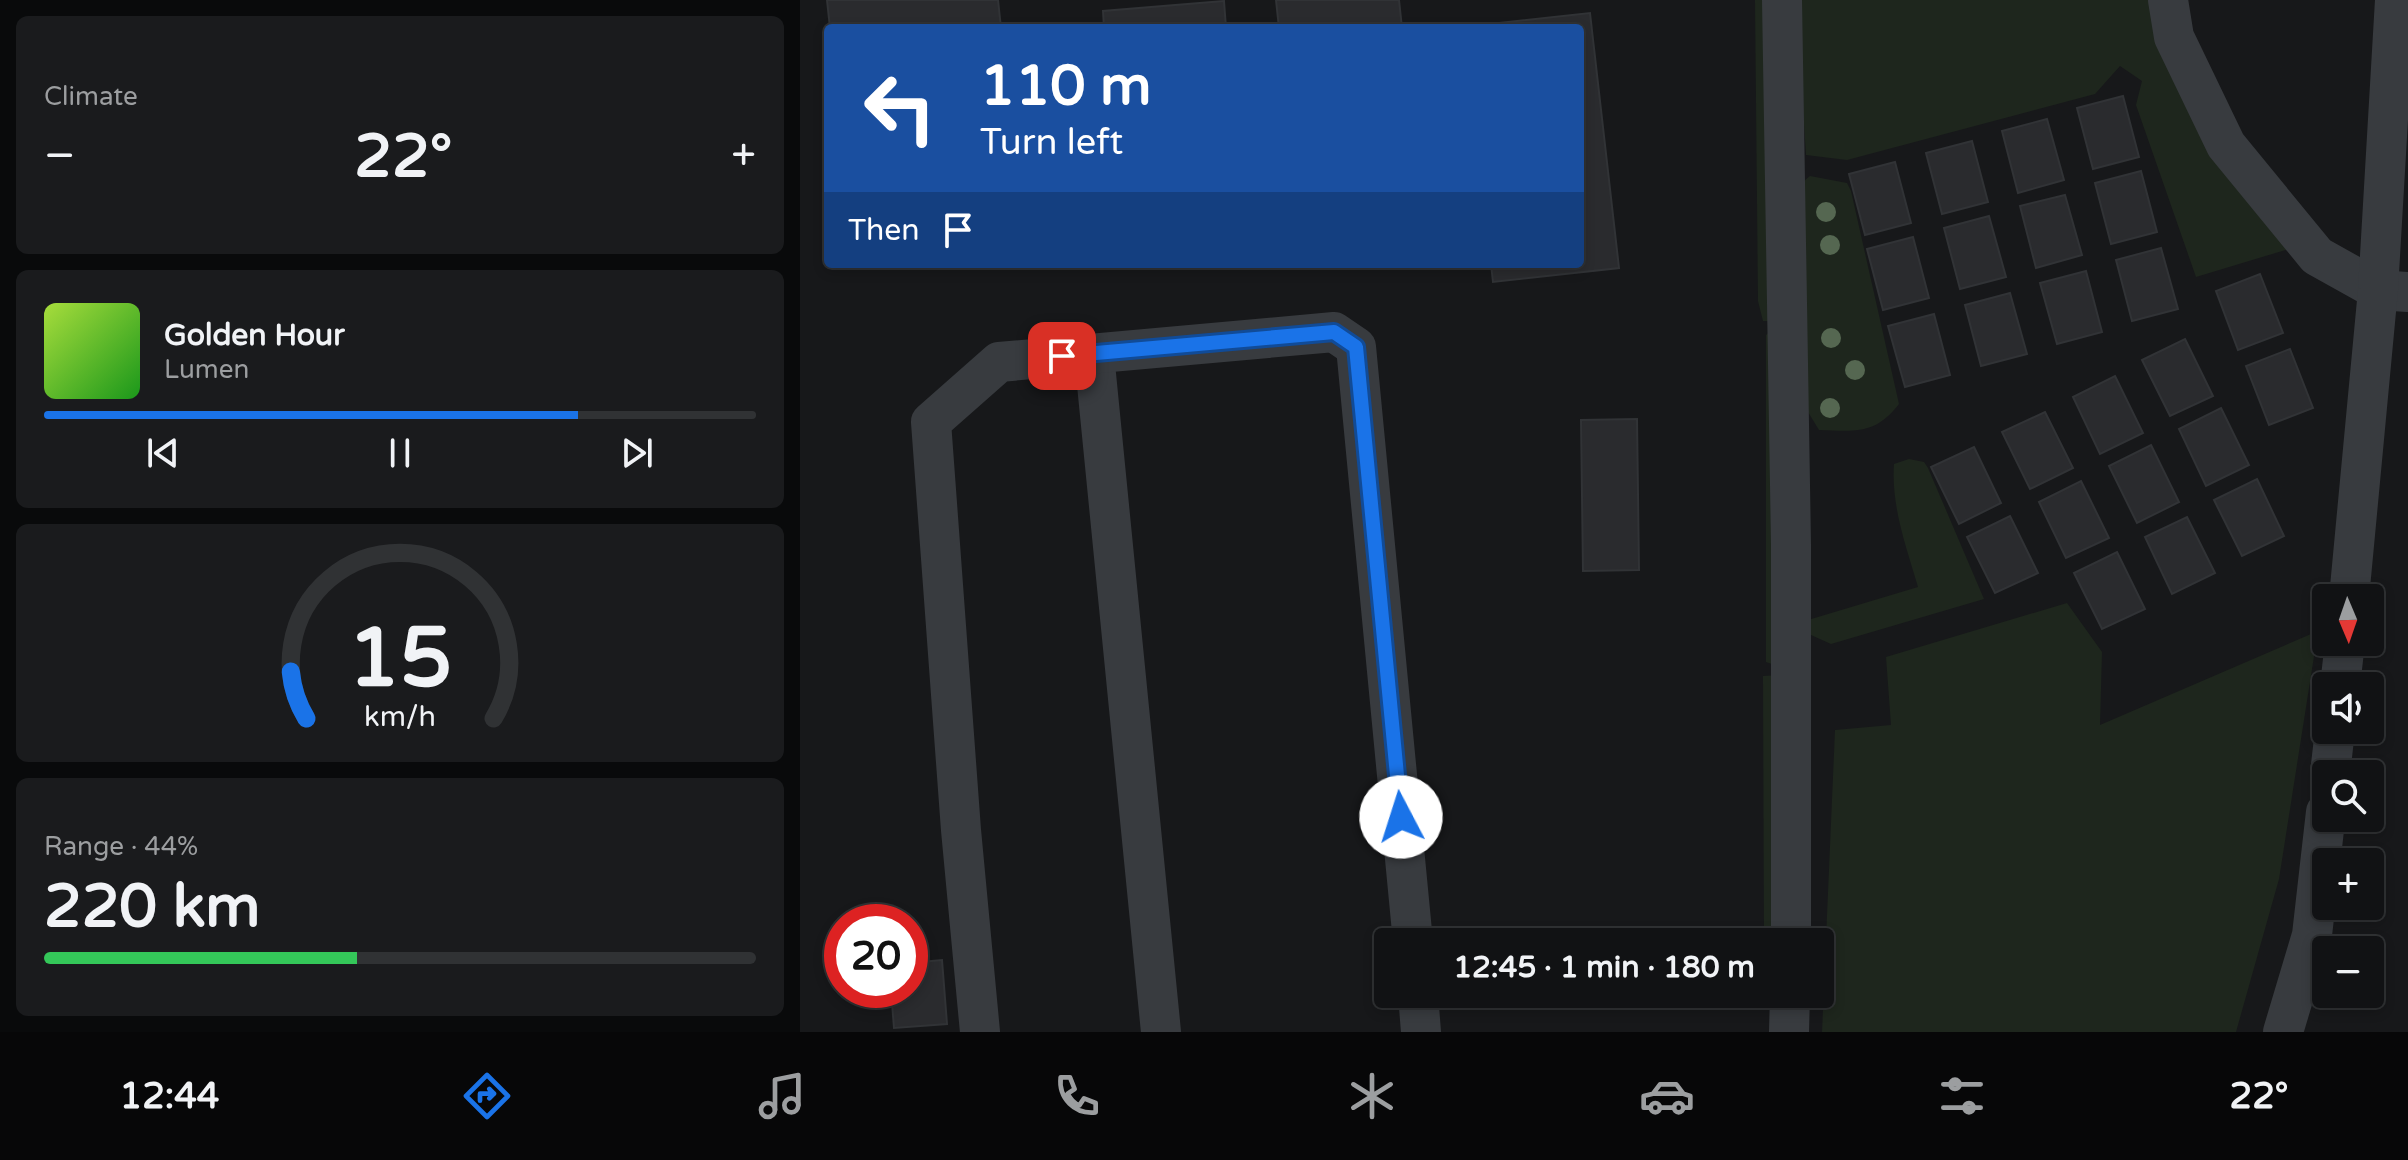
<!DOCTYPE html>
<meta charset="utf-8">
<style>
:root{--surface:#111214;--page:#1a1b1d;--text:#f1f3f6;--muted:#9c9ea0;--line:#303234;--accent:#1a73e8}
body{margin:0;font-family:"Varela Round",sans-serif;background:var(--page);color:var(--text);height:100vh;display:flex;flex-direction:column;font-size:30px;white-space:nowrap}
*{box-sizing:border-box;margin:0}
p{font-size:26px;color:var(--muted)}
.icon{flex:none;width:44px;height:44px;fill:none;stroke:currentColor;stroke-width:2;stroke-linecap:round;stroke-linejoin:round}
.map{position:relative;flex:1;overflow:hidden}
.sheet{display:flex;flex-direction:column;gap:16px;padding:16px;background:#090a0b;width:800px}
.sheet>*{flex:none}
.hud{position:absolute;left:24px;top:24px;width:760px;height:244px;border-radius:8px;box-shadow:0 4px 12px #0003,0 0 0 2px var(--line);background:#1a4fa0;color:#fff;overflow:hidden}
.needle{width:52px;rotate:178deg}
.controls{position:absolute;left:1512px;top:584px;display:grid;gap:16px}
.controls a{display:grid;place-items:center;width:72px;height:72px;border-radius:8px;background:var(--surface);box-shadow:0 4px 12px #0003,0 0 0 2px var(--line);font-size:40px}
.speed{position:absolute;left:24px;top:904px;display:flex;gap:16px;font-size:40px;font-weight:700;text-align:center}
.speed>*{display:grid;place-content:center;width:104px;height:104px;border-radius:50%;background:var(--surface);box-shadow:0 4px 12px #0003,0 0 0 2px var(--line);line-height:1}
.speed .limit{border:12px solid #d22;background:#fff;color:#111}
.pin{position:absolute;display:grid;place-items:center;width:68px;height:68px;color:#fff;margin:-34px;border-radius:16px;box-shadow:0 4px 12px #0006}
.me{position:absolute;width:88px;margin:-44px;rotate:355deg;stroke-linejoin:round;filter:drop-shadow(0 0 6px #0008)}
.turn{display:flex;align-items:center;gap:28px;height:168px;padding:0 24px;font-size:36px}
.turn .icon{width:104px;height:104px;stroke-width:2.5}
.turn b{display:block;font-size:56px;line-height:68px}
.then{display:flex;align-items:center;height:76px;padding:0 24px;background:#0003;gap:16px;font-size:30px}
.big{font-size:60px;font-weight:700;line-height:1.1}
.sheet .tile{flex:1;display:flex;flex-direction:column;justify-content:center;gap:12px;min-width:0;padding:0 28px;border-radius:12px;background:var(--page)}
.sheet .dial{align-items:center;gap:0}
.dial svg{height:208px;overflow:visible;fill:none;stroke:var(--line);stroke-width:7;stroke-linecap:round;text-anchor:middle}
.dial text{fill:var(--text);stroke:none}
.song{display:flex;align-items:center;gap:24px}
.cover{width:96px;height:96px;border-radius:12px;background:linear-gradient(135deg,hsl(80 70% 55%),hsl(120 70% 35%))}
.played{height:8px;border-radius:4px;background:linear-gradient(90deg,var(--accent) 75%,var(--line) 75%)}
.keys{display:flex;justify-content:space-around;direction:ltr}
.heat{display:flex;justify-content:space-between;align-items:center;font-size:44px;direction:ltr}
.charge{height:12px;border-radius:6px;background:linear-gradient(90deg,#34c759 44%,var(--line) 0)}
.trip{position:absolute;left:574px;top:928px;width:460px;height:80px;border-radius:8px;background:var(--surface);box-shadow:0 4px 12px #0003,0 0 0 2px var(--line);font-weight:700;line-height:80px;text-align:center}
.tabs{display:flex;height:128px;justify-content:space-around;align-items:center;background:#070708;color:var(--muted)}
.tabs .icon{width:56px;height:56px}
.tabs .on{color:var(--accent)}
.tabs b{font-size:36px;color:var(--text)}
main{display:flex;flex:1;min-height:0}
.map>svg:first-child{display:block}
.green{fill:#1e261d}
.building{fill:#2a2b2e;stroke:#313336;stroke-width:2}
.lines{fill:none;stroke-linecap:round;stroke-linejoin:round}
.minor{stroke:#383b3f;stroke-width:40}
.tree{fill:#556751}
.route-casing{stroke:#114b97;stroke-width:20}
.route{stroke:#1a73e8;stroke-width:14}
</style>
<main>
<section class="sheet">
<div class="tile"><p>Climate</p>
<div class="heat"><a>−</a><b class="big">22°</b><a>+</a></div>
</div>
<div class="tile">
<div class="song"><i class="cover"></i><div><b>Golden Hour</b><p>Lumen</p></div></div>
<div class="played"></div>
<div class="keys"><svg class="icon" aria-label="previous" viewBox="0 0 24 24"><path d="M18 5L8 12l10 7zM5 5v14"/></svg><svg class="icon" aria-label="pause" viewBox="0 0 24 24"><path d="M8 5v14M16 5v14"/></svg><svg class="icon" aria-label="next" viewBox="0 0 24 24"><path d="M6 5l10 7-10 7zM19 5v14"/></svg></div>
</div>
<div class="tile dial"><svg viewBox="0 0 100 80">
<path d="M14 69A42 42 0 1 1 86 69"/>
<path d="M14 69A42 42 0 0 1 8 51" stroke="#1a73e8"/>
<text x="50" y="56" font-size="32" font-weight="700">15</text>
<text x="50" y="72" font-size="11">km/h</text>
</svg></div>
<div class="tile"><p>Range · 44%</p><b class="big">220 km</b><div class="charge"></div></div>
</section>
<div class="map">
<svg width="1608" height="1032" viewBox="0 0 1608 1032">
<rect width="100%" height="100%" fill="#17181a"/>
<!-- green -->
<g class="green">
<polygon points="955,0 973,0 981,321 963,321 958,301"/>
<polygon points="996,0 1351,0 1492,248 1396,277 1336,105 1342,81 1320,66 1295,94 1047,160 1006,155"/>
<path d="M1010,176l37,7 4,8 48,213c-24,31 -43,27 -80,26l-11,-18 -4,-231z"/>
<polygon points="973,329 975,665 966,662 966,335"/>
<path d="M1109,459l15,3 4,6 56,131 -153,45 -20,-9 -3,-15 110,-33c-12,-41 -27,-81 -24,-123z"/>
<polygon points="1267,603 1302,652 1300,725 1518,631 1479,879 1436,1032 1022,1032 1035,730 1091,725 1086,657"/>
<polygon points="980,675 980,942 964,942 963,676"/>
</g>
<!-- building -->
<g class="building">
<polygon points="27,0 198,0 201,28 30,28"/>
<polygon points="476,0 599,0 602,28 479,28"/>
<polygon points="424,1 426,28 304,28 303,11"/>
<polygon points="790,13 819,268 693,282 691,264 780,264 780,28 663,27"/>
<polygon points="1323,96 1339,157 1293,169 1277,108"/>
<polygon points="1247,119 1264,180 1218,193 1202,131"/>
<polygon points="1172,141 1188,202 1142,214 1126,153"/>
<polygon points="1095,162 1111,223 1065,235 1049,174"/>
<polygon points="1341,171 1357,232 1311,244 1295,183"/>
<polygon points="1265,195 1282,255 1236,268 1220,206"/>
<polygon points="1189,216 1206,277 1160,289 1144,228"/>
<polygon points="1113,237 1129,298 1083,310 1067,249"/>
<polygon points="1361,248 1378,309 1332,321 1316,260"/>
<polygon points="1286,271 1302,332 1257,344 1240,283"/>
<polygon points="1460,274 1483,333 1438,350 1416,291"/>
<polygon points="1210,293 1227,354 1181,366 1165,305"/>
<polygon points="1134,314 1150,375 1105,387 1088,326"/>
<polygon points="1385,339 1413,396 1370,416 1342,360"/>
<polygon points="1490,349 1513,408 1469,425 1446,366"/>
<polygon points="1315,376 1343,433 1300,454 1273,397"/>
<polygon points="1421,408 1449,465 1406,486 1379,429"/>
<polygon points="1245,412 1273,468 1230,489 1202,432"/>
<polygon points="837,419 839,570 783,571 781,420"/>
<polygon points="1351,445 1379,502 1337,523 1309,466"/>
<polygon points="1174,447 1201,503 1159,524 1131,467"/>
<polygon points="1457,479 1484,536 1442,556 1414,500"/>
<polygon points="1281,481 1309,538 1266,558 1239,502"/>
<polygon points="1210,516 1238,573 1195,593 1167,537"/>
<polygon points="1387,517 1415,573 1372,594 1345,537"/>
<polygon points="1317,552 1345,609 1302,629 1274,573"/>
<polygon points="142,960 147,1024 94,1028 91,990 110,990 110,963"/>
</g>
<g class="lines">
<!-- minor -->
<g class="minor">
<polyline points="982,0 991,545 991,942"/>
<polyline points="1368,0 1374,37 1426,145 1517,256 1578,290 1608,292"/>
<polyline points="294,354 361,1032"/>
<polyline points="1549,598 1578,290 1595,0"/>
<polyline points="1540,686 1545,642"/>
<polyline points="1530,774 1535,730"/>
<polyline points="618,994 621,1032"/>
<polyline points="180,1032 161,830 131,422 199,362 534,332 556,347 613,942"/>
<polyline points="989,1032 990,994"/>
<polyline points="1483,1032 1512,935 1526,812"/>
</g>
</g>
<!-- trees -->
<g class="tree">
<circle cx="1026" cy="212" r="10"/>
<circle cx="1030" cy="245" r="10"/>
<circle cx="1031" cy="338" r="10"/>
<circle cx="1055" cy="370" r="10"/>
<circle cx="1030" cy="408" r="10"/>
</g>
<g class="lines">
<!-- route casing -->
<g class="route-casing">
<polyline id="route" points="262,356 534,332 556,347 601,817"/>
</g>
<!-- route -->
<use href="#route" class="route"/>
</g>
</svg>
<div class="controls">
<a><svg class="needle" viewBox="-14 -14 28 28"><path d="M0-13l5 13h-10z" fill="#e53935"/><path d="M0 13l5-13h-10z" fill="#9c9ea0"/></svg></a>
<a><svg class="icon" aria-label="sound" viewBox="0 0 24 24"><path d="M4 9h4l5-4v14l-5-4H4zM17 9q2 3 0 6"/></svg></a>
<a><svg class="icon" aria-label="search" viewBox="0 0 24 24"><circle cx="10" cy="10" r="6"/><path d="M15 15l6 6"/></svg></a>
<a>+</a>
<a>−</a>
</div>
<div class="speed"><div class="limit">20</div></div>
<div class="pin" style="left:262px;top:356px;background:#d93025"><svg class="icon" aria-label="arrive" viewBox="0 0 24 24"><path d="M6 21V4h12l-3 4 3 4H6"/></svg></div>
<svg class="me" style="left:601px;top:817px" viewBox="-20 -20 40 40"><circle r="19" fill="#fff"/><path d="M0-13L10 11 0 6-10 11z" fill="#1a73e8"/></svg>
<div class="trip">12:45 · 1 min · 180 m</div>
<div class="hud">
<div class="turn"><svg class="icon" aria-label="left" viewBox="0 0 24 24"><path d="M17 20v-9H6M10 6l-5 5 5 5"/></svg><div><b>110 m</b>Turn left</div></div>
<div class="then">Then<svg class="icon" aria-label="arrive" viewBox="0 0 24 24"><path d="M6 21V4h12l-3 4 3 4H6"/></svg></div>
</div>
</div>
</main>
<nav class="tabs">
<b>12:44</b>
<svg class="icon on" aria-label="directions" viewBox="0 0 24 24"><path d="M12 3l9 9-9 9-9-9zM9 14v-3h6M13 9l2 2-2 2"/></svg>
<svg class="icon" aria-label="music" viewBox="0 0 24 24"><path d="M9 18V5l10-2v13"/><circle cx="6" cy="18" r="3"/><circle cx="16" cy="16" r="3"/></svg>
<svg class="icon" aria-label="phone" viewBox="0 0 24 24"><path d="M5 4h4l2 5-3 2q2 4 5 5l2-3 5 2v4C11 20 4 13 5 4z"/></svg>
<svg class="icon" aria-label="climate" viewBox="0 0 24 24"><path d="M12 3v18M4 7l16 10M4 17L20 7"/></svg>
<svg class="icon" aria-label="car" viewBox="0 0 24 24"><path d="M5 17H2v-5l4-1 3-4h7l3 4 3 1v5h-3M9 17h6M6 11h13"/><circle cx="7" cy="17" r="2"/><circle cx="17" cy="17" r="2"/></svg>
<svg class="icon" aria-label="filters" viewBox="0 0 24 24"><path d="M4 7h16M4 17h16"/><circle cx="9" cy="7" r="2"/><circle cx="15" cy="17" r="2"/></svg>
<b>22°</b>
</nav>
